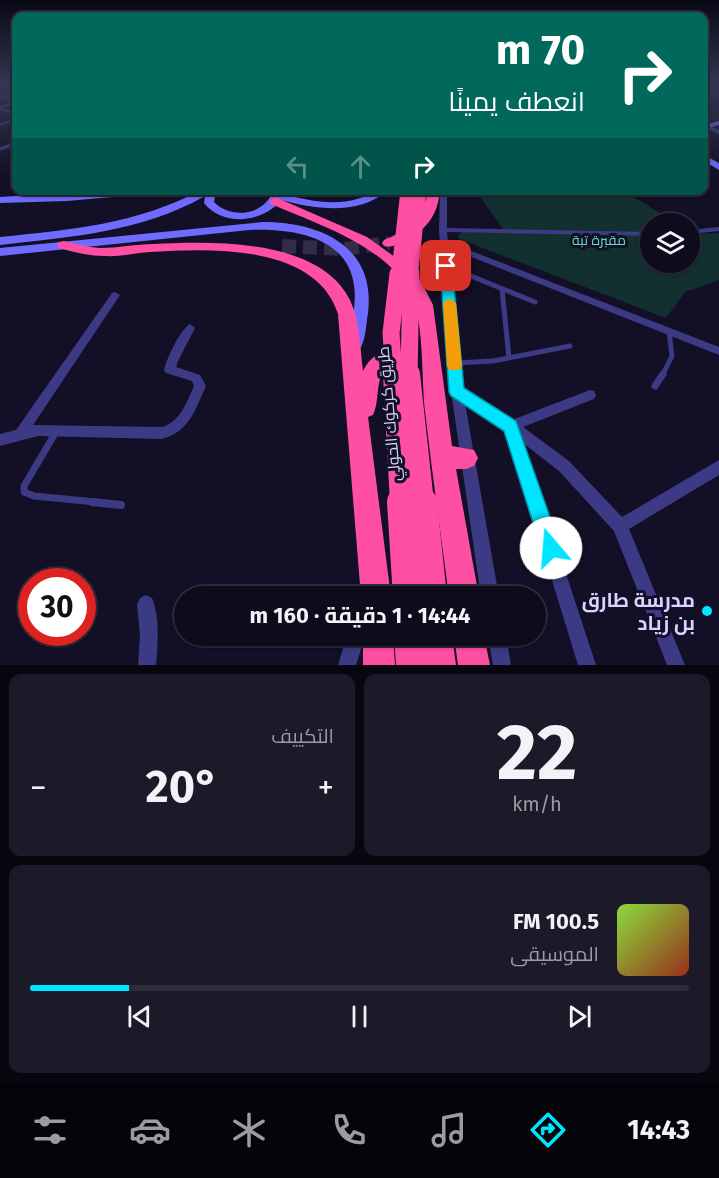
<!DOCTYPE html>
<html lang="ar">
<meta charset="utf-8">
<style>
:root{--surface:#0e0b1c;--page:#1c1929;--text:#f1f3f6;--muted:#9b9ba3;--line:#2e2b3b;--accent:#00e5ff}
body{margin:0;font-family:"Fira Sans",Cairo,sans-serif;background:var(--page);color:var(--text);direction:rtl;height:100vh;display:flex;flex-direction:column;font-size:22px;white-space:nowrap}
*{box-sizing:border-box;margin:0}
p{font-size:20px;color:var(--muted)}
.icon{flex:none;width:33px;height:33px;fill:none;stroke:currentColor;stroke-width:2;stroke-linecap:round;stroke-linejoin:round}
.map{position:relative;height:665px;overflow:hidden;direction:ltr}
.drawer{display:flex;flex-direction:column;gap:9px;padding:9px;background:#08060f;flex:1}
.drawer>*{flex:none}
.top-card{position:absolute;left:12px;top:12px;width:696px;height:183px;border-radius:12px;box-shadow:0 2px 4px #0004,0 0 0 2px var(--line);direction:rtl;background:#00695c;color:#fff;overflow:hidden}
.buttons{position:absolute;left:640px;top:213px;display:grid;gap:12px}
.buttons a{display:grid;place-items:center;width:60px;height:60px;border-radius:50%;background:var(--surface);box-shadow:0 2px 4px #0004,0 0 0 2px var(--line);font-size:30px}
.speed{position:absolute;left:18px;top:568px;display:flex;gap:12px;font-size:30px;font-weight:700;text-align:center}
.speed>*{display:grid;place-content:center;width:78px;height:78px;border-radius:50%;background:var(--surface);box-shadow:0 2px 4px #0004,0 0 0 2px var(--line);line-height:1}
.speed .limit{border:9px solid #d22;background:#fff;color:#111}
.pin{position:absolute;display:grid;place-items:center;width:51px;height:51px;color:#fff;margin:-26px;border-radius:12px;box-shadow:0 3px 9px #0006}
.me{position:absolute;width:66px;margin:-33px;rotate:342deg;stroke-linejoin:round;filter:drop-shadow(0 0 4px #0008)}
.turn{display:flex;align-items:center;gap:21px;height:126px;padding:0 24px;font-size:27px}
.turn .icon{width:78px;height:78px;stroke-width:2.5}
.turn b{display:block;font-size:42px;line-height:51px}
.lanes{display:flex;align-items:center;height:57px;padding:0 24px;background:#0003;justify-content:center;gap:30px;direction:ltr}
.lanes .off{opacity:.35}
.big{font-size:45px;font-weight:700;line-height:1.1}
.drawer .tile{flex:1;display:flex;flex-direction:column;justify-content:center;gap:9px;min-width:0;padding:0 21px;border-radius:12px;background:var(--page)}
.drawer .dial{align-items:center;gap:0}
.dial b{font-size:78px;line-height:1}
.song{display:flex;align-items:center;gap:18px}
.cover{width:72px;height:72px;border-radius:9px;background:linear-gradient(135deg,hsl(90 70% 55%),hsl(10 70% 35%))}
.played{height:6px;border-radius:3px;background:linear-gradient(90deg,var(--accent) 15%,var(--line) 15%)}
.keys{display:flex;justify-content:space-around;direction:ltr}
.heat{display:flex;justify-content:space-between;align-items:center;font-size:33px;direction:ltr}
.drawer .tiles{flex:1;display:grid;gap:9px;grid-template-columns:1fr 1fr}
.tile:last-child{grid-column:span 2}
.trip{position:absolute;left:174px;top:586px;width:372px;height:60px;border-radius:30px;background:var(--surface);box-shadow:0 2px 4px #0004,0 0 0 2px var(--line);font-weight:700;line-height:60px;text-align:center;direction:rtl}
.menu{display:flex;height:96px;justify-content:space-around;align-items:center;background:#06040b;color:var(--muted)}
.menu .icon{width:42px;height:42px}
.menu .current{color:var(--accent)}
.menu b{font-size:27px;color:var(--text)}
.map>svg:first-child{display:block}
.green{fill:#12302f}
.lines{fill:none;stroke-linecap:round;stroke-linejoin:round}
.highway-tunnel{stroke:#312d47;stroke-width:14;stroke-dasharray:14 7;stroke-linecap:butt}
.lane-far5{stroke:#3d3a85;stroke-width:2}
.lane-far4{stroke:#3d3a85;stroke-width:3}
.lane-far3{stroke:#3d3a85;stroke-width:4}
.lane-far2{stroke:#3d3a85;stroke-width:5}
.lane-far1{stroke:#3d3a85;stroke-width:7}
.lane{stroke:#3d3a85;stroke-width:8}
.street{fill:#3d3a85;fill-rule:evenodd}
.secondary{fill:#6f6bff;fill-rule:evenodd}
.highway{fill:#ff4fa3;fill-rule:evenodd}
.highway-bridge-far4{stroke:#ff4fa3;stroke-width:10}
.highway-bridge-far3{stroke:#ff4fa3;stroke-width:14}
.highway-bridge-far2{stroke:#ff4fa3;stroke-width:17}
.highway-bridge-far1{stroke:#ff4fa3;stroke-width:22}
.highway-bridge{stroke:#ff4fa3;stroke-width:28}
.route{fill:#00e5ff;stroke:#0095a6;stroke-width:1.5}
.slow{fill:#f59e0b}
.poi-dot{fill:#00e5ff;stroke:#130f26;stroke-width:2}
.labels{text-anchor:middle;dominant-baseline:central;stroke-width:6;stroke-linejoin:round;paint-order:stroke}
.far-park-label{font-size:14px;fill:#5fe0c0;stroke:#130f26}
.street-label{font-size:16px;fill:#d9d4ff;stroke:#130f26}
.near-poi-label{font-size:20px;font-weight:bold;fill:#d9d4ff;stroke:#130f26;text-anchor:end}
</style>
<div class="map">
<svg width="719" height="665" viewBox="0 0 719 665">
<rect width="100%" height="100%" fill="#130f26"/>
<!-- green -->
<polygon class="green" points="476,191 625,191 675,223 651,224 651,262 690,262 690,234 719,233 719,280 685,292 666,318 459,239 458,235 463,232 506,233"/>
<g class="lines">
<!-- highway-tunnel -->
<polyline class="highway-tunnel" points="282,246 344,249 389,243"/>
<!-- lane-far5 -->
<g class="lane-far5">
<polyline points="16,94 1,98 16,102"/>
<polyline points="0,107 16,103"/>
<polyline points="0,109 16,114"/>
<polyline points="0,125 16,119"/>
</g>
<!-- lane-far4 -->
<polyline class="lane-far4" points="0,149 16,143"/>
<!-- lane-far3 -->
<polyline class="lane-far3" points="446,266 470,276"/>
<!-- lane-far2 -->
<g class="lane-far2">
<polyline points="466,274 535,302"/>
<polyline points="502,289 509,358"/>
<polyline points="456,363 493,361 570,346"/>
<polyline points="662,376 672,356 669,331"/>
</g>
<!-- lane-far1 -->
<g class="lane-far1">
<polyline points="655,386 663,374"/>
<polyline points="56,432 24,486 24,492 34,496 106,503"/>
</g>
<!-- lane -->
<polyline class="lane" points="92,502 121,505"/>
<!-- street -->
<g class="street">
<polygon points="704,88 716,92 716,93 714,94 704,90"/>
<polygon points="706,124 719,130 719,134 704,127"/>
<polygon points="440,190 447,190 447,228 651,232 651,236 447,232 448,242 719,347 719,355 449,248 463,388 512,420 590,390 594,391 596,395 594,399 523,427 569,461 622,517 719,460 719,475 629,529 685,665 667,665 614,531 559,471 523,443 596,665 578,665 506,430 465,403 499,597 481,597 451,391 439,230"/>
<polygon points="719,227 719,231 690,234 690,230"/>
<path d="M115,292l5,3 -87,130 129,2c18,-5 25,-25 32,-41l-2,-5 -26,-8 -2,-3c3,-12 16,-40 26,-46l5,4 -17,33 -2,6 24,8 6,11c-11,24 -16,45 -44,53l-124,-3 -38,10v-12l16,-4 96,-137z"/>
<path d="M146,595l6,3c8,20 6,46 4,67h-18l2,-29 -3,-32 3,-6z"/>
<polygon points="347,636 365,636 356,665 338,665"/>
<polygon points="488,636 506,636 511,665 493,665"/>
</g>
<!-- secondary -->
<g class="secondary">
<polygon points="719,121 719,125 704,129 704,125"/>
<polygon points="704,155 719,163 719,170 704,161"/>
<polygon points="118,190 163,190 158,193 67,201 0,203 0,197"/>
<path d="M201,190h15l-2,12c17,18 52,13 59,-12h10l-1,4c24,6 51,12 75,5 11,-3 18,-9 31,-9 -29,26 -73,19 -107,10 -18,23 -58,27 -77,3l1,-7c-63,36 -135,41 -205,49v-8c69,-7 138,-13 201,-47z"/>
<path d="M263,222c57,0 113,24 105,91 -2,11 -2,26 -8,36h-10l-3,-4c4,-20 10,-40 7,-60 -7,-50 -65,-57 -105,-55l-249,26v-8z"/>
</g>
<!-- highway -->
<g class="highway">
<path d="M428,190h12c-2,26 -15,42 -38,52 -6,3 -11,6 -18,4l-2,-3 2,-3c25,-10 40,-22 44,-50z"/>
<path d="M275,197l92,40 39,28 15,16 12,24 19,141 22,4 4,8 -4,8 -8,3h-10l23,128h-30c-8,-62 -17,-124 -24,-186 -4,-33 0,-100 -18,-126 -32,-43 -90,-61 -136,-81l-2,-3z"/>
<path d="M64,241c12,3 23,6 36,7 18,0 36,-4 54,-4 58,-3 165,-6 196,56 10,21 10,48 13,71 11,-23 29,-21 51,-14l3,5 -3,5c-10,4 -19,-4 -29,1 -10,15 -5,32 -12,47l-5,2 23,180h-30l-23,-283c-22,-70 -128,-66 -188,-62 -15,1 -30,5 -46,4 -15,0 -30,-4 -45,-8l-2,-3 2,-3z"/>
<polygon points="363,636 393,636 395,665 363,665"/>
<polygon points="394,636 452,636 456,665 396,665"/>
<polygon points="454,636 484,636 490,665 458,665"/>
</g>
<!-- highway-bridge-far4 -->
<g class="highway-bridge-far4">
<polyline points="407,197 408,190"/>
<polyline points="419,197 420,190"/>
</g>
<!-- highway-bridge-far3 -->
<g class="highway-bridge-far3">
<polyline points="398,276 407,195"/>
<polyline points="411,276 419,195"/>
</g>
<!-- highway-bridge-far2 -->
<g class="highway-bridge-far2">
<polyline points="394,376 391,333 398,274"/>
<polyline points="409,376 411,274"/>
</g>
<!-- highway-bridge-far1 -->
<g class="highway-bridge-far1">
<polyline points="394,374 401,503"/>
<polyline points="409,374 423,503"/>
</g>
<!-- highway-bridge -->
<g class="highway-bridge">
<polyline points="401,502 407,597"/>
<polyline points="423,502 433,597"/>
</g>
</g>
<!-- sky -->
<linearGradient id="sky" x2="0" y2="1"><stop stop-color="#0a0815"/><stop offset="0.48" stop-color="#333752"/><stop offset="1" stop-color="#333752" stop-opacity="0"/></linearGradient>
<rect width="719" height="178" fill="url(#sky)"/>
<!-- route -->
<polygon class="route" points="446,262 452,266 464,388 516,421 561,548 558,555 551,558 544,555 541,548 504,431 451,396 449,392 440,266"/>
<!-- slow -->
<polygon class="slow" points="449,298 456,303 462,366 460,370 449,370 447,366 443,303"/>
<!-- markers -->
<circle class="poi-dot" cx="707" cy="611" r="6"/>
<g class="labels">
<!-- far-park labels -->
<g class="far-park-label">
<text x="599" y="240">مقبرة تبة</text>
</g>
<!-- street labels -->
<g class="street-label">
<text transform="translate(389 414) rotate(-95)">طريق كركوك الحولي</text>
</g>
<!-- near-poi labels -->
<g class="near-poi-label">
<text x="695" y="600">مدرسة طارق<tspan x="695" dy="23">بن زياد</tspan></text>
</g>
</g>
</svg>
<div class="buttons">
<a><svg class="icon" aria-label="layers" viewBox="0 0 24 24"><path d="M12 4l9 5-9 5-9-5zM3 14l9 5 9-5"/></svg></a>
</div>
<div class="speed"><div class="limit">30</div></div>
<div class="pin" style="left:446px;top:266px;background:#d93025"><svg class="icon" aria-label="arrive" viewBox="0 0 24 24"><path d="M6 21V4h12l-3 4 3 4H6"/></svg></div>
<svg class="me" style="left:551px;top:548px" viewBox="-20 -20 40 40"><circle r="19" fill="#fff"/><path d="M0-13L10 11 0 6-10 11z" fill="#00e5ff"/></svg>
<div class="trip">14:44 · 1 دقيقة · 160 m</div>
<div class="top-card">
<div class="turn"><svg class="icon" aria-label="right" viewBox="0 0 24 24"><path d="M7 20v-9h11M14 6l5 5-5 5"/></svg><div><b>70 m</b>انعطف يمينًا</div></div>
<div class="lanes"><svg class="icon off" aria-label="left" viewBox="0 0 24 24"><path d="M17 20v-9H6M10 6l-5 5 5 5"/></svg><svg class="icon off" aria-label="ahead" viewBox="0 0 24 24"><path d="M12 20V5M6 11l6-6 6 6"/></svg><svg class="icon" aria-label="right" viewBox="0 0 24 24"><path d="M7 20v-9h11M14 6l5 5-5 5"/></svg></div>
</div>
</div>
<section class="drawer">
<div class="tiles">
<div class="tile dial"><b>22</b><p>km/h</p></div>
<div class="tile"><p>التكييف</p>
<div class="heat"><a>−</a><b class="big">20°</b><a>+</a></div>
</div>
<div class="tile">
<div class="song"><i class="cover"></i><div><b>100.5 FM</b><p>الموسيقى</p></div></div>
<div class="played"></div>
<div class="keys"><svg class="icon" aria-label="previous" viewBox="0 0 24 24"><path d="M18 5L8 12l10 7zM5 5v14"/></svg><svg class="icon" aria-label="pause" viewBox="0 0 24 24"><path d="M8 5v14M16 5v14"/></svg><svg class="icon" aria-label="next" viewBox="0 0 24 24"><path d="M6 5l10 7-10 7zM19 5v14"/></svg></div>
</div>
</div>
</section>
<nav class="menu">
<b>14:43</b>
<svg class="icon current" aria-label="directions" viewBox="0 0 24 24"><path d="M12 3l9 9-9 9-9-9zM9 14v-3h6M13 9l2 2-2 2"/></svg>
<svg class="icon" aria-label="music" viewBox="0 0 24 24"><path d="M9 18V5l10-2v13"/><circle cx="6" cy="18" r="3"/><circle cx="16" cy="16" r="3"/></svg>
<svg class="icon" aria-label="phone" viewBox="0 0 24 24"><path d="M5 4h4l2 5-3 2q2 4 5 5l2-3 5 2v4C11 20 4 13 5 4z"/></svg>
<svg class="icon" aria-label="climate" viewBox="0 0 24 24"><path d="M12 3v18M4 7l16 10M4 17L20 7"/></svg>
<svg class="icon" aria-label="car" viewBox="0 0 24 24"><path d="M5 17H2v-5l4-1 3-4h7l3 4 3 1v5h-3M9 17h6M6 11h13"/><circle cx="7" cy="17" r="2"/><circle cx="17" cy="17" r="2"/></svg>
<svg class="icon" aria-label="filters" viewBox="0 0 24 24"><path d="M4 7h16M4 17h16"/><circle cx="9" cy="7" r="2"/><circle cx="15" cy="17" r="2"/></svg>
</nav>
